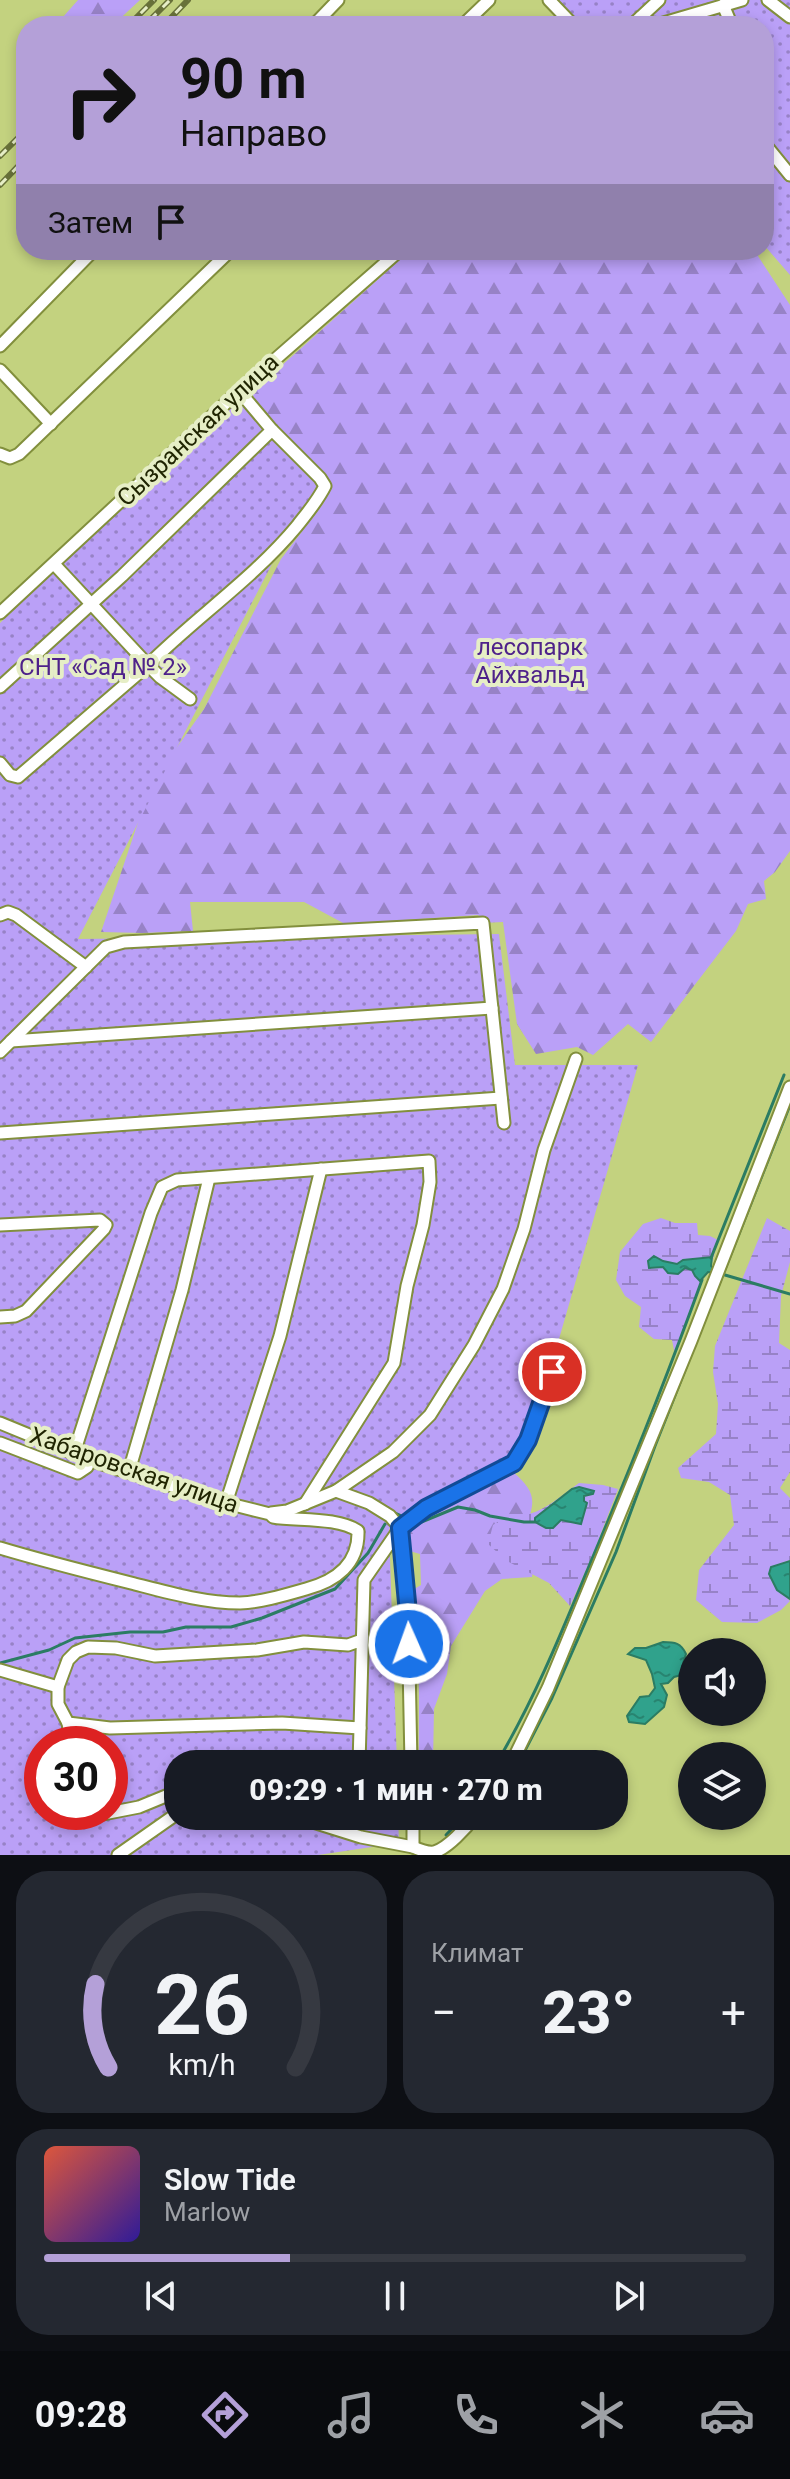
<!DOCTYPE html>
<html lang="ru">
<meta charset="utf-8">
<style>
:root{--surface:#171b24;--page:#242831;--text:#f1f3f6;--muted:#9ea1a6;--line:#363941;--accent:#b4a0d8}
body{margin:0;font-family:Roboto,sans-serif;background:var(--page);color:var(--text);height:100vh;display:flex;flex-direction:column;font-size:30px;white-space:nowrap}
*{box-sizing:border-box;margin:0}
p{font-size:26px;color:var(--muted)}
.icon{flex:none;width:44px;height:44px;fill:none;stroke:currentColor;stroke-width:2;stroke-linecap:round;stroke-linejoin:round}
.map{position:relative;height:1855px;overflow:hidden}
.sheet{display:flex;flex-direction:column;gap:16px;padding:16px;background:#0d0f14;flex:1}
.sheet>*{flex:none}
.banner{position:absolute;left:16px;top:16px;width:758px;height:244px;border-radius:32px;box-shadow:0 4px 12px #0003;background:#b4a0d8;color:#111;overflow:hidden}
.tools{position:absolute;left:678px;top:1638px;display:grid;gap:16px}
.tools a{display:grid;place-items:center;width:88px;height:88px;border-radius:50%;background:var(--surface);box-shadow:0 4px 12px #0003;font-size:40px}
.speed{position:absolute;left:24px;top:1726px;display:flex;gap:16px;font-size:40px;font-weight:700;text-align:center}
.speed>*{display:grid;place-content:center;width:104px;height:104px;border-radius:50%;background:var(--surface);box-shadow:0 4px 12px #0003;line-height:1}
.speed .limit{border:12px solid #d22;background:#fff;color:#111}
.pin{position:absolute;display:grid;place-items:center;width:68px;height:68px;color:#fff;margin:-34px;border:4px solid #fff;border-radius:50%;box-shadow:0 2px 8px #0007}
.me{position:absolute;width:88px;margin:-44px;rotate:358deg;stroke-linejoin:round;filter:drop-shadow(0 0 6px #0008)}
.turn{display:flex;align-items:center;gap:28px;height:168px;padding:0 32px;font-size:36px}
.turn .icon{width:104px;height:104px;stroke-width:2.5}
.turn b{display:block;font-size:56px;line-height:68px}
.then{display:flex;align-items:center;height:76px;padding:0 32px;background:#0003;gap:16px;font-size:30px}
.big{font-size:60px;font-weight:800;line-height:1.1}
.sheet .widget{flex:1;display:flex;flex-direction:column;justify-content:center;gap:12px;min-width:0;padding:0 28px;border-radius:32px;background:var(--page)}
.sheet .dial{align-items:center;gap:0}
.dial svg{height:208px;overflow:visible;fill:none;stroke:var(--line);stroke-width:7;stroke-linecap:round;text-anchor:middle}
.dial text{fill:var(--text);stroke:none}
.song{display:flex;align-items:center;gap:24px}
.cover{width:96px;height:96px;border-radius:12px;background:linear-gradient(135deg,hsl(10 70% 55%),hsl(250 70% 35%))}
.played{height:8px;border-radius:4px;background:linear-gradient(90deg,var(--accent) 35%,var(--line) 35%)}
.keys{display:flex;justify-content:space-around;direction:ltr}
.heat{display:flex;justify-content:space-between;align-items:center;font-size:44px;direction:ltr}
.sheet .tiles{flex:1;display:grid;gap:16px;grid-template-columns:1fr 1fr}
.widget:last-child{grid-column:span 2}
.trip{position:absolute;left:164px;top:1750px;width:464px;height:80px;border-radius:32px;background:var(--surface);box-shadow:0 4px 12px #0003;font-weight:800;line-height:80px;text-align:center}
.dock{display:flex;height:128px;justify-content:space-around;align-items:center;background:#090b0e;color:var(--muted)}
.dock .icon{width:56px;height:56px}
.dock .selected{color:var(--accent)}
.dock b{font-size:36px;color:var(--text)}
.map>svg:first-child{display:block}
.forest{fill:url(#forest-firs)}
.wetland{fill:url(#wetland-marsh)}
.garden{fill:url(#garden-dots);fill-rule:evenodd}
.water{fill:url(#water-ripples);stroke:#2b7c63;stroke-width:2}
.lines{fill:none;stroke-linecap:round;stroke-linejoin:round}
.stream{stroke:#2b7c63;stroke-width:3}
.minor-casing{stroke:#828f3d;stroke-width:15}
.minor{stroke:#fff;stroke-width:11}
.rail-casing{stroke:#687139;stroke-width:6}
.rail{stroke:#e6eec6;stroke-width:3;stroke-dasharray:9;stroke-linecap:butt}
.route-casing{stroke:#114b97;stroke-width:20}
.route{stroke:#1a73e8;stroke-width:14}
.labels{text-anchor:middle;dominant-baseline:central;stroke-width:8;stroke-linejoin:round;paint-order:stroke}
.street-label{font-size:24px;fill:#202502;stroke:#e6eec6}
.park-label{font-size:24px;fill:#4e228a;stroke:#e6eec6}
</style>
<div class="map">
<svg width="790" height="1855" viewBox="0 0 790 1855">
<defs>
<pattern id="forest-firs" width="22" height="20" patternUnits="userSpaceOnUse" patternTransform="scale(2)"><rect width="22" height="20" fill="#baa0f7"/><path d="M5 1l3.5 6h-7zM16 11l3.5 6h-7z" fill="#9782c6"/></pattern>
<pattern id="wetland-marsh" width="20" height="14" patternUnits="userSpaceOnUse" patternTransform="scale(2)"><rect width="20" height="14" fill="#baa0f7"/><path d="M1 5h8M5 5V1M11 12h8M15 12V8" fill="none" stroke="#9782c6"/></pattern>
<pattern id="garden-dots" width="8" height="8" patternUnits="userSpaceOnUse" patternTransform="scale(2)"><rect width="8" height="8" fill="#baa0f7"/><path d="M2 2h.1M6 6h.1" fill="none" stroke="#9782c6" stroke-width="1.8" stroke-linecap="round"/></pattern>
<pattern id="water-ripples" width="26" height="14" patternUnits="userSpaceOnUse" patternTransform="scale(2)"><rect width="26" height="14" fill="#30a28c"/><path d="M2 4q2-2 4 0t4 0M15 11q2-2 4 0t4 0" fill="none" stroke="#288470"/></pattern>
</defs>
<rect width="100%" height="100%" fill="#c3d27f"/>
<!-- forest -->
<g class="forest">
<polygon points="78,0 140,0 112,26 55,26"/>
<polygon points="411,250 754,250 790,305 790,851 775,872 764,881 766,899 748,904 736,931 651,1042 628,1024 593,1055 577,1047 536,1054 517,1024 503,922 483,923 478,915 345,924 304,902 190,902 193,931 142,933 101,932 151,784 204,709 281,559 323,504 332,485 255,401 252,392"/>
<path d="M512,1471c27,23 23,32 11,63l12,20 -3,23 -30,2 -17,12 -34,55 -4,28 -13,35 -1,55h-14c-1,-57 3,-117 -8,-173l10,-6 -1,-31 -14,-4 -2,-19 11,-3 14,-16 52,-28z"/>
</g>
<!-- wetland -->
<g class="wetland">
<polygon points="661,1218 675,1223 697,1223 698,1235 710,1236 718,1240 711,1266 718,1272 708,1272 702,1280 675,1355 672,1340 654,1339 639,1327 641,1307 625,1296 616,1280 620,1252 643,1224"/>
<polygon points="767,1218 790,1231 790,1262 781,1296 779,1343 790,1350 790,1472 780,1488 790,1498 790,1560 771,1567 769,1574 773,1584 790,1601 781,1610 757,1623 722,1622 696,1600 699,1570 734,1525 730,1495 709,1482 681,1478 678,1468 716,1434 718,1404 713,1372 715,1346"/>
<path d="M579,1483l24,2 15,4 -25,65 -23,52 -21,-23 -42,-22 -19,-17 5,-19 17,-11c25,7 49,-17 69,-31z"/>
</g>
<!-- garden -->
<g class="garden">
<polygon points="552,0 790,0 790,275 764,245 764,26 575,26"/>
<path d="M244,392l87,94 -57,74 -196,379 421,-5 16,131h123l-111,385 -138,79 8,235h-219v52h220l1,27 -81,12h-318v-1232zM42,1744h68v68h-68z"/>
</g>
<!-- water -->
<g class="water">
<polygon points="654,1256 663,1261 677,1264 683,1260 712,1257 711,1266 717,1273 708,1272 700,1281 695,1276 692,1270 685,1268 678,1274 668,1273 663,1267 649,1268 648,1261"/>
<polygon points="579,1487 594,1491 593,1494 584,1496 584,1501 587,1503 581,1524 561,1520 553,1528 546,1528 535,1522 535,1518 572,1489"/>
<polygon points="790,1561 790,1599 777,1590 769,1574 771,1567"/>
<path d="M663,1642c12,0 18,1 23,12l-3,9 2,11 -11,3 -6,6 -7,1 6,11 -3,12 -19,17 -16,-2 -2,-6 13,-19 9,-1 6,-8 -3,-14 -6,-14 -18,-6 7,-6h11z"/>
</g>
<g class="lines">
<!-- stream -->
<g class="stream">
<polyline points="711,1258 784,1075"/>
<polyline points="725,1275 790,1294"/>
<polyline points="393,1512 406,1518"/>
<polyline points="412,1526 458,1507 475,1510 490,1516 524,1522 535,1522"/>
<polyline points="0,1663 49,1650 75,1638 130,1632 163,1632 186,1627 231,1627 262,1618 335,1589 368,1553 385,1524"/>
<path d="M496,1764c39,-65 67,-135 96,-205 39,-92 76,-185 110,-279"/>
<polyline points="518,1764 552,1698 616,1552 655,1446 790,1105"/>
<polyline points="481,1820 484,1816"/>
<polyline points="446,1835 464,1816"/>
</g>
<!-- minor casing -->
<g class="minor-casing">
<g id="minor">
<polyline points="549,0 574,26"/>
<polyline points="768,0 790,17"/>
<polyline points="723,5 732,26"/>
<polyline points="641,17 652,23 660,24 742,0"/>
<polyline points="313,26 338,0"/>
<polyline points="462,26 489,0"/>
<polyline points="631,26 659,0"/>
<polyline points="764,143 790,175"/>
<polyline points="0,346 94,250"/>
<polyline points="0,370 51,424"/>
<polyline points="0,454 10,458 19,454 231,250"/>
<path d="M54,564l94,101c48,-48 105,-86 149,-139 10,-13 20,-24 28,-40l-5,-8 -48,-48 -33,-39"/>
<polyline points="0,613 239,391 400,250"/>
<polyline points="0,687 122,576 272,430"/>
<polyline points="0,763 10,775 18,777 148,665 160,677 190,699"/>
<polyline points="0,915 8,912 16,915 86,967"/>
<polyline points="11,1041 492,1008"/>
<polyline points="0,1052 106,947 124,942 483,923 504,1123"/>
<polyline points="0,1133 501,1098"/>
<polyline points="0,1225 100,1220 106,1225 104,1229 26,1311 15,1316 0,1317"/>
<path d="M0,1423l90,37 136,43 44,11 3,3c24,4 65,0 85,14 1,33 -22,50 -52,58 -21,6 -44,13 -66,14 -36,0 -74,-11 -109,-20 -44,-11 -88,-22 -131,-35"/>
<polyline points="0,1443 78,1473 87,1467 90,1460"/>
<polyline points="74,1453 151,1213 162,1187 177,1180 429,1161 430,1182 423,1225 407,1286 394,1363 305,1504"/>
<polyline points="129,1471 182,1290 209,1178"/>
<polyline points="336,1491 393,1452 430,1415 474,1345 503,1289 524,1229 544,1150 576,1059"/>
<polyline points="226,1503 280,1336 321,1169"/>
<polyline points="271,1513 287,1511 336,1491 369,1503 390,1516 400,1528 408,1613 411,1764"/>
<polyline points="362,1640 348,1645 304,1642 257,1650 155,1656 116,1648 88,1647 76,1652 68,1660 58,1687 58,1704 68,1723 110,1728 282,1723 360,1728 364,1580 400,1528 426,1508 514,1463 528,1440 552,1372"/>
<polyline points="0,1670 58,1687"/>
<polyline points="68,1723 71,1744"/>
<polyline points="359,1764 360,1728"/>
<polyline points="511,1764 548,1688 691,1341 790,1087"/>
<polyline points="82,1812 88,1817 139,1807 178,1791"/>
<polyline points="294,1816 361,1837 413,1847 413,1816"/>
<path d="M413,1847c7,3 14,6 21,5 13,-3 33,-25 41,-36"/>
<polyline points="118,1855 178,1813"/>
</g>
</g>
<!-- minor -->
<use href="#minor" class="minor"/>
<!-- rail casing -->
<g class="rail-casing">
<g id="rail">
<polyline points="150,20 170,0"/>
<polyline points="128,26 154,0"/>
<polyline points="163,26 188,0"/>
<polyline points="0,156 26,130"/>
<polyline points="0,185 26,158"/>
</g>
</g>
<!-- rail -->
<use href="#rail" class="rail"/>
</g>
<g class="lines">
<!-- route casing -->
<g class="route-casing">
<polyline id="route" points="409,1644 408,1613 400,1528 426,1508 514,1463 528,1440 552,1372"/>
</g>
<!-- route -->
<use href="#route" class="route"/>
</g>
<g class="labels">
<!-- street labels -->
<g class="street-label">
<text transform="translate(198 430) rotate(-43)">Сызранская улица</text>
<text transform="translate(134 1470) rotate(19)">Хабаровская улица</text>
</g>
<!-- park labels -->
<g class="park-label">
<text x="530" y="647">лесопарк<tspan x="530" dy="28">Айхвальд</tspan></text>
<text x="103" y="667">СНТ «Сад № 2»</text>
</g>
</g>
</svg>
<div class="tools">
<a><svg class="icon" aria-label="sound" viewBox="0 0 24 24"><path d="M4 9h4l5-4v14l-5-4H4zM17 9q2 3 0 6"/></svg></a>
<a><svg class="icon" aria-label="layers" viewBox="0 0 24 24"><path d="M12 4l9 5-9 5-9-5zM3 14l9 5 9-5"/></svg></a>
</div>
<div class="speed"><div class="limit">30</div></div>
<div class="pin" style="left:552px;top:1372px;background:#d93025"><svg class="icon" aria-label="arrive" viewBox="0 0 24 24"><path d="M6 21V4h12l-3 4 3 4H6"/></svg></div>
<svg class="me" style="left:409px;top:1644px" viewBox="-20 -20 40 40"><circle r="17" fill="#1a73e8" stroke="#fff" stroke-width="3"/><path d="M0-11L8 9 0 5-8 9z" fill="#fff"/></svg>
<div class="trip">09:29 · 1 мин · 270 m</div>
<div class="banner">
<div class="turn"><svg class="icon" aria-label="right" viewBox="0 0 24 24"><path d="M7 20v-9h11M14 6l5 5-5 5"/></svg><div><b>90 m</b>Направо</div></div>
<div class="then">Затем<svg class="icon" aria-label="arrive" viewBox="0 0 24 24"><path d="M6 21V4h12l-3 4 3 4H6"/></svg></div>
</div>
</div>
<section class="sheet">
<div class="tiles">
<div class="widget dial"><svg viewBox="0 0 100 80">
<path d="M14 69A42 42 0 1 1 86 69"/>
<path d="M14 69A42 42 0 0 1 9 37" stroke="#b4a0d8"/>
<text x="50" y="56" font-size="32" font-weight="700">26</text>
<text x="50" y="72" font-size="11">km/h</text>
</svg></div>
<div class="widget"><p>Климат</p>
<div class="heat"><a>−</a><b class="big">23°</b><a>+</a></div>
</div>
<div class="widget">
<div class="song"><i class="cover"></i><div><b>Slow Tide</b><p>Marlow</p></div></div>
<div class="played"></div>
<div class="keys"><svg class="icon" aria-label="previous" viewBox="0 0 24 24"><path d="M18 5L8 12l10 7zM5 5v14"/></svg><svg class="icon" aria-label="pause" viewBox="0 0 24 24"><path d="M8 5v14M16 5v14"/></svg><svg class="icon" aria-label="next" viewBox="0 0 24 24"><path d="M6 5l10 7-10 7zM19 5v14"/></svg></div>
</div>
</div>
</section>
<nav class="dock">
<b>09:28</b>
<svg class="icon selected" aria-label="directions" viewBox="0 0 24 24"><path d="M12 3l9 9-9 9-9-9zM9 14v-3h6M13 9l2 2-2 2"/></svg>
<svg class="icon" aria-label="music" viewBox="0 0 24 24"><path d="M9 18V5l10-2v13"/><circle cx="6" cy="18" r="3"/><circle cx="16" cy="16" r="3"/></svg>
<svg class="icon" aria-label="phone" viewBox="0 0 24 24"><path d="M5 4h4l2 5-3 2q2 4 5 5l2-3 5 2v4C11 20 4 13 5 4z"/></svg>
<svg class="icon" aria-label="climate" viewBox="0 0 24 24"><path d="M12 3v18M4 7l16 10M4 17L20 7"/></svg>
<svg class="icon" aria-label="car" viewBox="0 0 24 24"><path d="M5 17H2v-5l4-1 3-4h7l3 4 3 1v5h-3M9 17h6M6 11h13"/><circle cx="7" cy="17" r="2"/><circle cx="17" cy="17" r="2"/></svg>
</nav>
